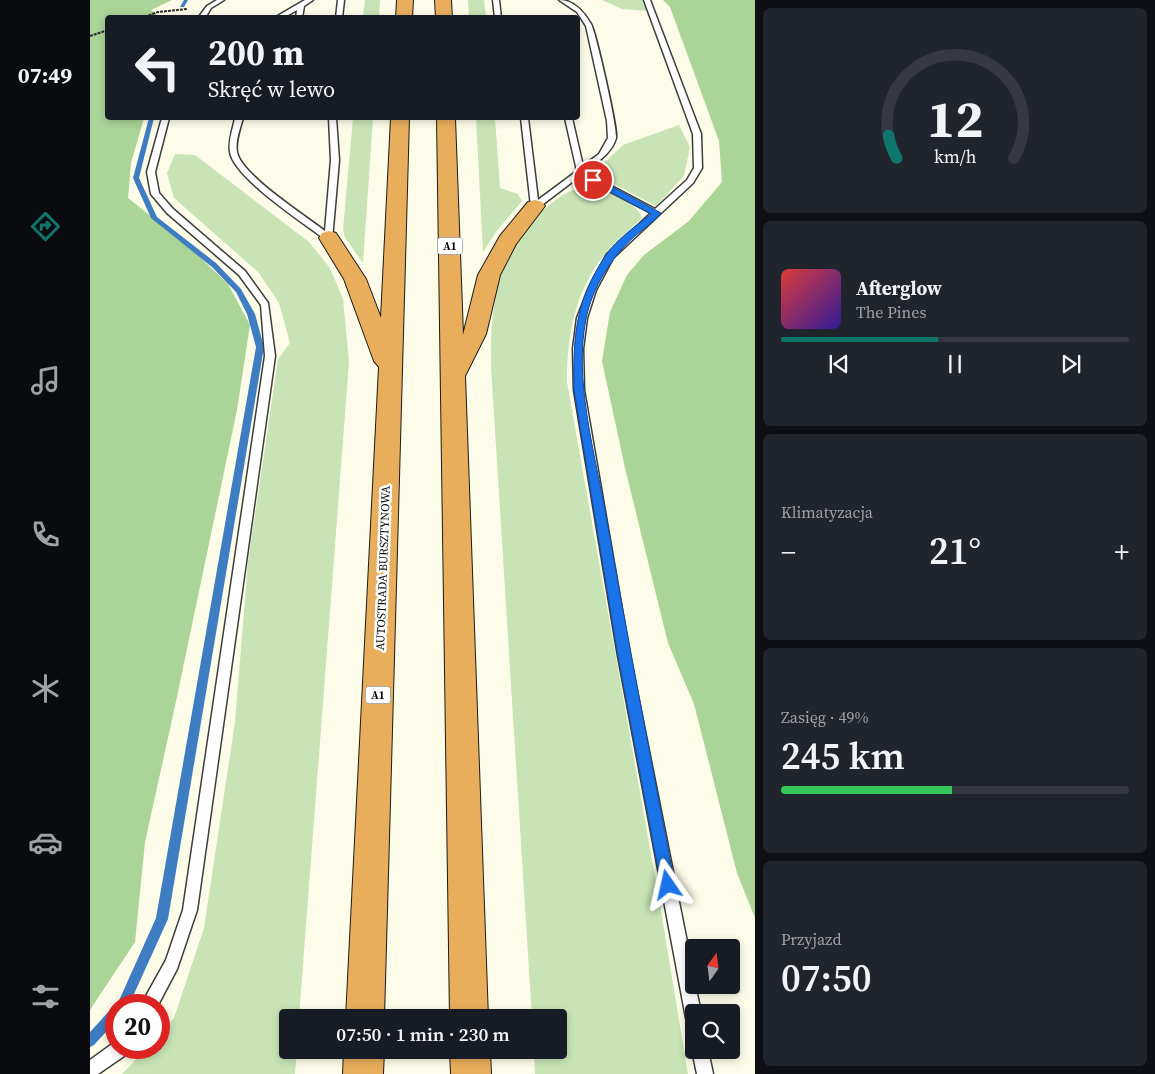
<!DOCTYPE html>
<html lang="pl">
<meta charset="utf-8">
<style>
:root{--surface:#171b24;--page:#20242c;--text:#f1f3f6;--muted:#9ea1a6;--line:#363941;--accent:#0f766e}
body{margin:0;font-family:"Source Serif 4",serif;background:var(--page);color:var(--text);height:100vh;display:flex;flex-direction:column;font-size:19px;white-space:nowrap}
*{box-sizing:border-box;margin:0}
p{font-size:16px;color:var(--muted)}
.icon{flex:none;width:28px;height:28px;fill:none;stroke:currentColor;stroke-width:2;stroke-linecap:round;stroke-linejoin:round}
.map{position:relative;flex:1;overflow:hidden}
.side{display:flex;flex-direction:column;gap:8px;padding:8px;background:#0d0f14;width:400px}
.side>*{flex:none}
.top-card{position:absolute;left:15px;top:15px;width:475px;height:105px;border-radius:5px;box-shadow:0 2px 8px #0003;background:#171b24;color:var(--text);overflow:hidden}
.needle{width:32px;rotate:14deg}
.fabs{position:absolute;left:595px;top:939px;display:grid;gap:10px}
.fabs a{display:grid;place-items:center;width:55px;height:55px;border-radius:5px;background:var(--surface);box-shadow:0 2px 8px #0003;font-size:25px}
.speed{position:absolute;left:15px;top:994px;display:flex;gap:10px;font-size:25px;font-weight:700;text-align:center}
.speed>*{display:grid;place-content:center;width:65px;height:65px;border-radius:50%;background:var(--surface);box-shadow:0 2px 8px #0003;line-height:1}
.speed .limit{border:8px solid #d22;background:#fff;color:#111}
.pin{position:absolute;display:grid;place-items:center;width:42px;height:42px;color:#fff;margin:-21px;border:2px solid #fff;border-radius:50%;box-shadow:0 1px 5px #0007}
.me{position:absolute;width:55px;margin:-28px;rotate:349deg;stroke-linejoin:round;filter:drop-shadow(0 0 4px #0008)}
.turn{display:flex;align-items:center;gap:18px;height:105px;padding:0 20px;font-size:22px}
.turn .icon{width:65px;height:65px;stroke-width:2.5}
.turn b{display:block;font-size:35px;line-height:42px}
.big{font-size:38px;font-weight:600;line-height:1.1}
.side .tile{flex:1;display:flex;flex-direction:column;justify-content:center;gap:8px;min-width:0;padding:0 18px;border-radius:8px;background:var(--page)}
.side .dial{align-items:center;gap:0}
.dial svg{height:130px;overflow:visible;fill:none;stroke:var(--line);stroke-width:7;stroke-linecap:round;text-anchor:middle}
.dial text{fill:var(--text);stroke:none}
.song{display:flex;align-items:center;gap:15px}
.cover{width:60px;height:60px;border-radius:8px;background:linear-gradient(135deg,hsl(0 70% 55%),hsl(250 70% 35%))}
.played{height:5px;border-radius:2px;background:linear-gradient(90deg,var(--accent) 45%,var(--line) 45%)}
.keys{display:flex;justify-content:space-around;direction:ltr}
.heat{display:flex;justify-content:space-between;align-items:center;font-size:28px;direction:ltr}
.charge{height:8px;border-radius:4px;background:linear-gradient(90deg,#34c759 49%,var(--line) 0)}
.trip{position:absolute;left:189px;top:1009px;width:288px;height:50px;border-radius:5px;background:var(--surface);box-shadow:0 2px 8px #0003;font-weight:600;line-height:50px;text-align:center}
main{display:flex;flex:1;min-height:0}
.dock{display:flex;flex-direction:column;width:90px;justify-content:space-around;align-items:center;background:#090b0e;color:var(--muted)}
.dock .icon{width:35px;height:35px}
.dock .active{color:var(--accent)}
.dock b{font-size:22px;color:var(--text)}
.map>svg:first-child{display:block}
.green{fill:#c8e4b6}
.forest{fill:#abd497}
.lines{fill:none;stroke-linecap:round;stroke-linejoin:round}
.stream{fill:#3f7dc2;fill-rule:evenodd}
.service-casing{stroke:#3d3d3d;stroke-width:3}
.motorway-casing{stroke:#1b1b1b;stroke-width:2}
.path{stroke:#2c2c2c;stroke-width:2;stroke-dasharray:3 1;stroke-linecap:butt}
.service{fill:#fff;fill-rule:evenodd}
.motorway{fill:#e9ae5c;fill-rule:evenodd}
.route{fill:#1a73e8;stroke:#114b97}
.labels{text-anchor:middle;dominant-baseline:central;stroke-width:5;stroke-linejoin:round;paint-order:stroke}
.shield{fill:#fff;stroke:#545454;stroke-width:1}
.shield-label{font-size:11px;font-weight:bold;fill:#0a0a0a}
.street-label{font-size:12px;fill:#0a0a0a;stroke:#fff}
</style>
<main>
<nav class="dock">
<b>07:49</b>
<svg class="icon active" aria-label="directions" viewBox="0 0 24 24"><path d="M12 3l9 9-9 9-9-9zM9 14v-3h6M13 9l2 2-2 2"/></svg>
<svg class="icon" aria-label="music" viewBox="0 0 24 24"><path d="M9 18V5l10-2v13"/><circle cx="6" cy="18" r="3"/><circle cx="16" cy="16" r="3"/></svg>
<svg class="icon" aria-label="phone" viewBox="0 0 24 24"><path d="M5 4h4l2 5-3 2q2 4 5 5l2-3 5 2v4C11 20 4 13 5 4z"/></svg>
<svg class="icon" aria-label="climate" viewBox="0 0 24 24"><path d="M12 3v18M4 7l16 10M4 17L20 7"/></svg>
<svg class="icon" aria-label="car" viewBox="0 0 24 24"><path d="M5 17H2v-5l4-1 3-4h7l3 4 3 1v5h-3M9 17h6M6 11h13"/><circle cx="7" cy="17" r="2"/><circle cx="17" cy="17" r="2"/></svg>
<svg class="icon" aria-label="filters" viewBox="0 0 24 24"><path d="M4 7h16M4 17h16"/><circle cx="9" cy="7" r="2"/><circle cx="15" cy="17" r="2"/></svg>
</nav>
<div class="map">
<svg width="665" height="1074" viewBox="0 0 665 1074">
<rect width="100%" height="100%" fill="#fdfce9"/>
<!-- green -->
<g class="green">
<polygon points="275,0 290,0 289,17 273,17"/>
<polygon points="378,0 394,0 396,17 379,17"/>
<polygon points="512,0 552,0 558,11 532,9"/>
<polygon points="263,118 283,118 273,263 255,238 253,230"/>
<polygon points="386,118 405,118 410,188 428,194 432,201 406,232 393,252"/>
<polygon points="589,125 600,147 594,176 566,206 503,173 533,145"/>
<polygon points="85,154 105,155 219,242 240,268 253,299 259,362 209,1017 198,1018 198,1050 207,1050 205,1074 32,1074 57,1048 69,1048 69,1034 84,1018 114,928 145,722 158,562 188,359 200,343 189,303 169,273 84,198 77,173"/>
<path d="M495,188c18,3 51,11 57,30 -10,10 -22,19 -31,29 -35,38 -44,85 -44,135l92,517 29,175h-153l-1,-24h24v-32h-26l-41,-651c-1,-63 6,-118 57,-161 12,-10 21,-17 37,-18z"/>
</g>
<!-- forest -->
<g class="forest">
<polygon points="0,0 82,0 61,10 69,17 18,18 18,118 54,118 41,163 38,198 96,244 138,284 160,325 147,410 85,706 55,842 45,942 0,1010"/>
<polygon points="573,0 665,0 665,918 647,873 604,704 578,643 535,468 512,361 520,312 537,275 554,255 599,221 632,182 629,141 580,7"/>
</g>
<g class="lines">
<!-- stream -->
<g class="stream">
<polygon points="94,0 98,0 94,7 90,7"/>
<rect x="84" y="16" width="4" height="2"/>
<polygon points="59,118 64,118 49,178 67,217 126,263 151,289 165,314 174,347 78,919 39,1005 27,1005 66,918 166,347 157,314 146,292 122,267 61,218 43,178"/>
<polygon points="26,1006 26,1021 4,1045 0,1047 0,1032 22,1008"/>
</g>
<!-- service casing -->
<g class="service-casing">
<g id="service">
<polygon points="127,0 134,0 121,8 115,18 108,18 117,6"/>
<polygon points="215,0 223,0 214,6 212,18 206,18 207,10 193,18 184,18"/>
<polygon points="248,0 254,0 252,18 246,18"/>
<polygon points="403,0 409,0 411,18 405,18"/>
<path d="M469,0c15,0 25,12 32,24 5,9 27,106 25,114 -4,15 -20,25 -31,34l70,37 32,-29 7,-12 -1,-34 -49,-134h6l51,134 1,34 -9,15 -80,75 -17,32 -9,28 -4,31 1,41 46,266 64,321v8h1l6,27h-7v14l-6,-2 -2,-6 -68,-362 -44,-266 -1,-41 4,-31 11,-28 19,-36 44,-41 -71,-37 -42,32h-6l-1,-2 -10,-88h7l10,82 39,-29 -12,-53h7l11,48 16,-12 9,-16 -1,-17 -21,-95 -9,-14z"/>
<polygon points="72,118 79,118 65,172 69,193 83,209 155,271 178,303 185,356 107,910 87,969 68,1005 51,1005 76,960 93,910 175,356 171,305 149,275 77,213 61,194 57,172"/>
<path d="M145,118h8c-3,11 -8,23 -6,34 4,23 69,64 88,79l6,-71 -2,-42h7l3,42 -7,80h-6c-22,-17 -92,-62 -96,-88 -2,-11 3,-23 5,-34z"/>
<polygon points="25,1042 26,1048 39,1048 37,1054 8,1074 0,1074 0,1060"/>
<polygon points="604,1046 604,1050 618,1050 623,1074 607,1074 602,1050"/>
</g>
</g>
<!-- motorway casing -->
<g class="motorway-casing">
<g id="motorway">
<polygon points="307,0 323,0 322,18 306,18"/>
<polygon points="345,0 361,0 362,18 346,18"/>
<polygon points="301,118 319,118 294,1018 256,1018 289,367 284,361 254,279 229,238 232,233 239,231 246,233 276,279 291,318"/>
<polygon points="347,118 365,118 373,335 388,275 410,236 438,202 445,200 452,202 455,206 426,244 410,275 396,334 375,376 398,1018 360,1018"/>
<polygon points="254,1050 294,1050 293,1074 253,1074"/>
<polygon points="360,1050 400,1050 401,1074 361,1074"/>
</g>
</g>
<!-- path -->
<g class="path">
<polyline points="51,18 68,12 97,9"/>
<polyline points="0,36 18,30"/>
</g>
<!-- service -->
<use href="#service" class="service"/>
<!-- motorway -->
<use href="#motorway" class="motorway"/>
</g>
<!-- route -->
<path class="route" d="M500,178h6l65,35c-7,9 -17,15 -26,23 -23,20 -43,52 -49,83 -12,60 8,131 19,191 22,125 46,250 70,375l-2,5 -5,2 -5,-2 -2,-5 -43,-229 -44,-266c-1,-54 1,-89 32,-135 11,-16 30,-29 45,-41l-61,-33z"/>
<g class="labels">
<!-- shield labels -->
<g class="shield">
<rect x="347.5" y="237.5" width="25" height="17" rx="4"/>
<rect x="275.5" y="686.5" width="25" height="17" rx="4"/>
</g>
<g class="shield-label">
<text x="360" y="246">A1</text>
<text x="288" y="695">A1</text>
</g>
<!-- street labels -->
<g class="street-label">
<text transform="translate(293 568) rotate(-88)">AUTOSTRADA BURSZTYNOWA</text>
</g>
</g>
</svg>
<div class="fabs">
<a><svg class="needle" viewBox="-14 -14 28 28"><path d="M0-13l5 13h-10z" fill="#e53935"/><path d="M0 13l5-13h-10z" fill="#9ea1a6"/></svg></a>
<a><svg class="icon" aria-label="search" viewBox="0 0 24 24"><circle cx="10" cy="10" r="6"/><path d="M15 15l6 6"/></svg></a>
</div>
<div class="speed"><div class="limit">20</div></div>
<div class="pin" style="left:503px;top:180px;background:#d93025"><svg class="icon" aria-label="arrive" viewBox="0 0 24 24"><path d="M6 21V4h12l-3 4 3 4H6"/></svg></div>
<svg class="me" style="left:578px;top:885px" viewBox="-20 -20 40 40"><path d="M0-17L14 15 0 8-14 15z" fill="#1a73e8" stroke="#fff" stroke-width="4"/></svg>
<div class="trip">07:50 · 1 min · 230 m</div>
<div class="top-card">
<div class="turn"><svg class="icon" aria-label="left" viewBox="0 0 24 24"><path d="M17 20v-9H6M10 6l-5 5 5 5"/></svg><div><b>200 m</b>Skręć w lewo</div></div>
</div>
</div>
<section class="side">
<div class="tile dial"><svg viewBox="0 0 100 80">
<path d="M14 69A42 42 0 1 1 86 69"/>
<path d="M14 69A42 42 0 0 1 9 55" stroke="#0f766e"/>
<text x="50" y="56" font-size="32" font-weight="700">12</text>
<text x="50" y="72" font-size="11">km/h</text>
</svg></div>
<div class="tile">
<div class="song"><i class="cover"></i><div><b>Afterglow</b><p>The Pines</p></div></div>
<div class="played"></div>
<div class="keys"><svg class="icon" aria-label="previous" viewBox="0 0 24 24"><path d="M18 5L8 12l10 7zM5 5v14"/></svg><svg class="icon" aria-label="pause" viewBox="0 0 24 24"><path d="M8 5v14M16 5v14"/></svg><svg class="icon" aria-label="next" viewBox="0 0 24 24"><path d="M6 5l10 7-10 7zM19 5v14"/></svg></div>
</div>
<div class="tile"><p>Klimatyzacja</p>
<div class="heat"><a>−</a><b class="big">21°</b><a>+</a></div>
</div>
<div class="tile"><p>Zasięg · 49%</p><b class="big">245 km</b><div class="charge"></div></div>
<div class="tile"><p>Przyjazd</p><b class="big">07:50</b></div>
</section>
</main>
